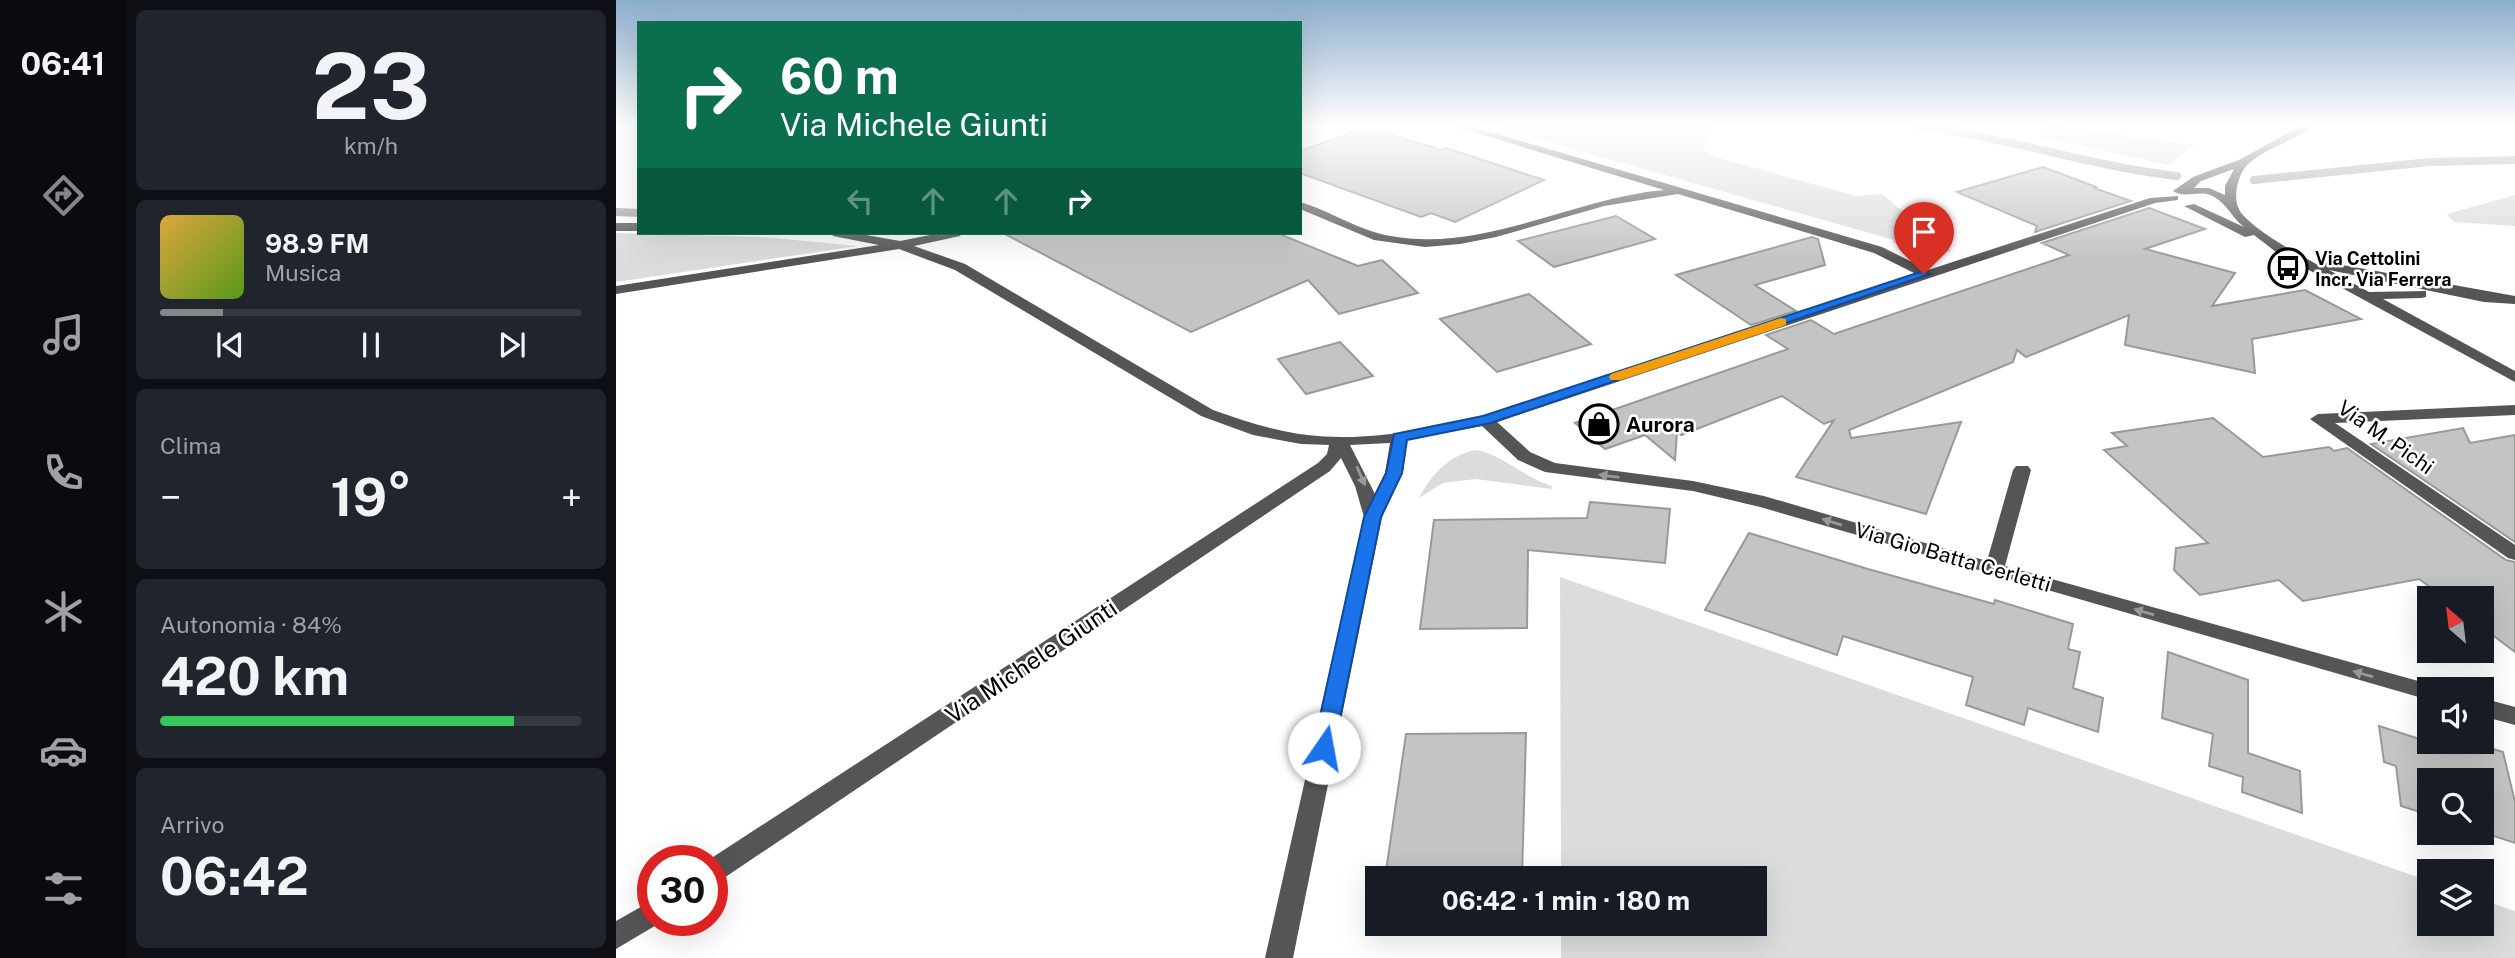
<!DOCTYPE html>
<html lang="it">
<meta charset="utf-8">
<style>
:root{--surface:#171b24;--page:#20242c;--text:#f1f3f6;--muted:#9ea1a6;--line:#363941;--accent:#858687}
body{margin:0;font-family:"Public Sans",sans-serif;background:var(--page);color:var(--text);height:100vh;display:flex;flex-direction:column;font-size:26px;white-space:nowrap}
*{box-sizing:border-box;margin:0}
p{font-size:23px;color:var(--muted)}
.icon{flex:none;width:38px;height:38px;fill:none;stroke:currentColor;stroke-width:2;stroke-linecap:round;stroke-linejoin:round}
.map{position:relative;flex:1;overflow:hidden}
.panel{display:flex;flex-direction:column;gap:10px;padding:10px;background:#0d0f14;width:490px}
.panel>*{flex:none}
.hud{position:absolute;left:21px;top:21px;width:665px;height:214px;border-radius:0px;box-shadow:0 7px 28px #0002;background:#0b6e4f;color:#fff;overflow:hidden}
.needle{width:46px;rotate:332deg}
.controls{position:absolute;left:1801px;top:586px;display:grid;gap:14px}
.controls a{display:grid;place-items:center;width:77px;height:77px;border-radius:0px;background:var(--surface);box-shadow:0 7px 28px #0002;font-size:35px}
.speed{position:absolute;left:21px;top:845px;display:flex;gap:14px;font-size:35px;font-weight:700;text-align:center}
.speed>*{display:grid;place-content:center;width:91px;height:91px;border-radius:50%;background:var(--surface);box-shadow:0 7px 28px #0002;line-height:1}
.speed .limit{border:10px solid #d22;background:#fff;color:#111}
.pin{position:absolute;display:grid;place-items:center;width:60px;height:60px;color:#fff;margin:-72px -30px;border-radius:50% 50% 50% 0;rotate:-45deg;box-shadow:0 0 7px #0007}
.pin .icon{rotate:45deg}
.me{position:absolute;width:77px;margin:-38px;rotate:12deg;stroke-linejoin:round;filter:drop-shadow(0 0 5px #0008)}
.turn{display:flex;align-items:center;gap:24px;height:147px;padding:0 28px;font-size:32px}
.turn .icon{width:91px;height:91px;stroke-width:2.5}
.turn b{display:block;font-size:49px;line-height:60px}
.lanes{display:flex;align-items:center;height:66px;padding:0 28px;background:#0003;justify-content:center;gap:35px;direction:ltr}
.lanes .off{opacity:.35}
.big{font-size:52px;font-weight:700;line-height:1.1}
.panel .card{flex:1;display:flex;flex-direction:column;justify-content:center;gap:10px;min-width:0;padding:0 24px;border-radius:10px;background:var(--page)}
.panel .dial{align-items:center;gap:0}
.dial b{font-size:91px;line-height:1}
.song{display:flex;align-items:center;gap:21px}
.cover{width:84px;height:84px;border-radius:10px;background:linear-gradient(135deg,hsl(40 70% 55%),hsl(90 70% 35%))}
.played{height:7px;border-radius:4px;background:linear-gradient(90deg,var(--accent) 15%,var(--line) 15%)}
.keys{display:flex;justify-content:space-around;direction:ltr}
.heat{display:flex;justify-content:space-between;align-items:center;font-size:38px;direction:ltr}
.charge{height:10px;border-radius:5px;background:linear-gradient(90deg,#34c759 84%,var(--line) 0)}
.trip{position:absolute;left:749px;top:866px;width:402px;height:70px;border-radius:0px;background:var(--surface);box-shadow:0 7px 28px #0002;font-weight:700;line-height:70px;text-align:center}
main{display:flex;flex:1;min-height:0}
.tab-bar{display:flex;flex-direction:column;width:126px;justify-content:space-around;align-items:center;background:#090b0e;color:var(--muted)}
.tab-bar .icon{width:49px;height:49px}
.tab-bar .selected{color:var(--accent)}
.tab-bar b{font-size:32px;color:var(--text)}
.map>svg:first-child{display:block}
.green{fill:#dcdcdc}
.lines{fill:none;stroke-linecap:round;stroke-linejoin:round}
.stream{stroke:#a3a3a3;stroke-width:8}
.building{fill:#c4c4c4;stroke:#999;stroke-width:2}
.minor{fill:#555;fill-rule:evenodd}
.oneway{fill:#999}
.route{fill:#1a73e8;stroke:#114b97;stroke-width:2}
.slow{fill:#f59e0b}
.labels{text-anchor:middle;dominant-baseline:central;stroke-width:5;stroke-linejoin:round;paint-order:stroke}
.far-poi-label{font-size:18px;font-weight:bold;fill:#000;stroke:#fff;text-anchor:start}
.poi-label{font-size:21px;font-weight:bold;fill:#000;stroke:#fff;text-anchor:start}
.street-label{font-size:21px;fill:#000;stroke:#fff}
.near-street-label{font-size:24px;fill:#000;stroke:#fff}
</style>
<main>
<nav class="tab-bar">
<b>06:41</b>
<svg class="icon selected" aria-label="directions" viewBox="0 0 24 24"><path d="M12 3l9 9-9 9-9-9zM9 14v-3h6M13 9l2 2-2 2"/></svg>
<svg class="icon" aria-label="music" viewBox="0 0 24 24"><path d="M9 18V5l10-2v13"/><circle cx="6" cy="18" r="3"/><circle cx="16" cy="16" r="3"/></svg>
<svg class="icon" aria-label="phone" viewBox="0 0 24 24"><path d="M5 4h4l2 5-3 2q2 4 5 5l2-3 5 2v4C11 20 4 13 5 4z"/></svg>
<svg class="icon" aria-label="climate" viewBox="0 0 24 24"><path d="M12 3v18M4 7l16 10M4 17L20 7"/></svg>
<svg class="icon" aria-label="car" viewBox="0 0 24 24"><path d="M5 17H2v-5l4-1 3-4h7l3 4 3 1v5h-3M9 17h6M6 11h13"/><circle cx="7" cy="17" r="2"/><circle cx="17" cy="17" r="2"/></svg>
<svg class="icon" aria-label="filters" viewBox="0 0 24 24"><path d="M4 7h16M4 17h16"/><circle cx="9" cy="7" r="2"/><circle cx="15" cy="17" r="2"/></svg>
</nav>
<section class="panel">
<div class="card dial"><b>23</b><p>km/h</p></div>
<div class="card">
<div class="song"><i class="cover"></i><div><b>98.9 FM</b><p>Musica</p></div></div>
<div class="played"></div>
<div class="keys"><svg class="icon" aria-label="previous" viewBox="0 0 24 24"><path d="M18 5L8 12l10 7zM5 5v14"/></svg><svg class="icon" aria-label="pause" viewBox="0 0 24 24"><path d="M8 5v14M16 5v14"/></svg><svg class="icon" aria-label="next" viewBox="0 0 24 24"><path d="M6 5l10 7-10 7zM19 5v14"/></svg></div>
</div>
<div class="card"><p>Clima</p>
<div class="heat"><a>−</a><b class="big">19°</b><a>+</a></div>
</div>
<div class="card"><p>Autonomia · 84%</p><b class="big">420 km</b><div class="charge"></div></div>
<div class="card"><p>Arrivo</p><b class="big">06:42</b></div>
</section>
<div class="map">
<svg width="1899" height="958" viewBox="0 0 1899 958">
<rect width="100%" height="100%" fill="#fff"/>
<!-- green -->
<g class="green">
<path d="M1097,125l-11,24 14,8 140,39 26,-2 69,57c-20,5 -40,-3 -59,-9l2,-2 -405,-115z"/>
<polygon points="1433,125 1440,126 1578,145 1553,165 1425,137"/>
<polygon points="1899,195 1899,226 1838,222 1831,214"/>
<polygon points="0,233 145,237 242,246 0,282"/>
<path d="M860,450c27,5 49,28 76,36l-1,3 -75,-10 -33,4 -24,15c13,-24 30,-43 57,-48z"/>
<polygon points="944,577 1813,881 1813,924 1866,924 1866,900 1899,911 1899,958 945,958 945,924 1139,924 1139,878 945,878"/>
</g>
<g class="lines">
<!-- stream -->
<g class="stream">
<path d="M1302,125c87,12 171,41 259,51"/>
<polyline points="1638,180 1813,162 1899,160"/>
<polyline points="0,212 23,213"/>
</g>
</g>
<!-- building -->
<g class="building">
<polygon points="746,129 761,134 766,132 826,150 830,148 928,180 839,222 815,213 805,217 684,173 684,151"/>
<polygon points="1427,167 1480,187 1478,188 1515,201 1419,232 1421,226 1341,192"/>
<polygon points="1533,208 1589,229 1529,249 1619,273 1596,306 1689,290 1745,319 1636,339 1639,373 1509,345 1513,315 1410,357 1401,350 1397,362 1233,430 1235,438 1345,422 1310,514 1180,477 1218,420 1208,424 1166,396 1065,435 1061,432 1059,460 1029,435 989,449 959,423 1172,349 1150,335 1195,320 1218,334 1453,255 1426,243"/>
<polygon points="1000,216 1039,239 938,267 902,241"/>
<polygon points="387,233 661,233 742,266 766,260 802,293 723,314 692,280 575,332"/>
<polygon points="1196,237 1202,239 1209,265 1139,285 1180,311 1135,325 1060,275"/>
<polygon points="913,294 975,344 881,372 824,319"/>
<polygon points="724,342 757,376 690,394 662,359"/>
<polygon points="1597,418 1647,457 1713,447 1718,451 1731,448 1890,560 1899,562 1899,652 1866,627 1866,598 1829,598 1803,579 1687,601 1663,580 1584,595 1558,570 1560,548 1592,543 1488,450 1511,446 1496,433"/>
<polygon points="1847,428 1854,443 1899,435 1899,542 1755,444"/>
<polygon points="974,502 1054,509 1049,563 912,550 911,628 804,629 818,520 971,518"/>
<polygon points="1133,533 1252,569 1378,604 1379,600 1457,624 1452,649 1464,652 1457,688 1487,698 1482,732 1412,708 1408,725 1350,705 1357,677 1227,636 1221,655 1089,610"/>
<polygon points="1552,652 1632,680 1632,753 1684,771 1686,813 1626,792 1627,777 1593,766 1597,734 1546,718"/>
<polygon points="1763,726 1813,742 1855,742 1887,752 1899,802 1899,843 1866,832 1866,780 1813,780 1813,815 1785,806 1780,766 1768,762"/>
<polygon points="910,733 906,878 769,878 790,734"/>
</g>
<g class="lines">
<!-- minor -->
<g class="minor">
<path d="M834,125h17l415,122 46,23 222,-72 28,-2v4l-23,3 -658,219 33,30 25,11 138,18 71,15 223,65 26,-91 3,-4h12l3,4 -26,96 424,118 10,6h-10v10l-669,-193 -67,-16 -148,-19 -27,-12 -36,-34 -75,14 -4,33 -21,44 -89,441h-28l99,-441 -9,-31 -14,-28 -11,13 -609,409 -9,4v-23h-5l611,-398 9,-9 2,-9 -28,-1 -48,-9 -52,-19 -246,-146 -56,-21 -283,45v-8l263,-41 -46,-9 -2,-3h24l45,8 40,-8h22l-2,3 -46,10 51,18 248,146c28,10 56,19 86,24 112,16 240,-36 345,-71 90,-30 181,-59 272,-89l-42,-21 -196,-59 -74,12 -108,31 -36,7 -35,3 -51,-7 -74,-31v-7c31,9 59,29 91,34 93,17 182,-38 273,-46zM774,443l-5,30 -10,21 -25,-49z"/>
<path d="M1686,125h13c-19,15 -50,23 -67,39 -11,11 -17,37 -6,50 19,21 53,38 78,52l6,-4 189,34v8l-31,-2 -155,-32 40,22 57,-1v6l-5,1 -38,1 132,72v11l-239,-130 -22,-17 -9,2 -61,-31 10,-2 50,23c-14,-11 -19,-28 -37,-33 -12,-2 -24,4 -34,-3l20,-14 48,-18zM1618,169l-9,17v9l-16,-7h-15l7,-7z"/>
<rect x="0" y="223" width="23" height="8"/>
<polygon points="1899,405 1899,415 1719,423 1899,545 1899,560 1892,558 1694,419 1702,414"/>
<polygon points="1866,698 1899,707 1899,725 1866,716"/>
<polygon points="37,900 37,920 47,921 0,949 0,921"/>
</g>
</g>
<!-- one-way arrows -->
<defs><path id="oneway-solid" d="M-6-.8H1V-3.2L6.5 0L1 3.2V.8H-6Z" transform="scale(1.75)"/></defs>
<g class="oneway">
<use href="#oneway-solid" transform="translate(745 476) rotate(66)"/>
<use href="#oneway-solid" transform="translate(993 476) rotate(-173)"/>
<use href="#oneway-solid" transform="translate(1216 522) rotate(-163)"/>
<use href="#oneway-solid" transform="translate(1528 612) rotate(-164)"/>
<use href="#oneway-solid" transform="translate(1747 674) rotate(-164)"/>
</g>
<!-- sky -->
<linearGradient id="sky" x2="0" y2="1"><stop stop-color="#8cadcc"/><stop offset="0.48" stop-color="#fff"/><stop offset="1" stop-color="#fff" stop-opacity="0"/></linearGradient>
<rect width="1899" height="260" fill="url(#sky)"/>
<!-- route -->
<polygon class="route" points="1304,272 1314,274 875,423 791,440 786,473 765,517 718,748 715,754 708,757 700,754 697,748 748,517 770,473 778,434 867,416"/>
<!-- slow -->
<polygon class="slow" points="1165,318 1170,319 1170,325 1005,380 995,380 993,377 995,374"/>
<!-- icons -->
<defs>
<g id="bus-ring" transform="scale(2.0125)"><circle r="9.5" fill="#fff" stroke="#000" stroke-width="1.5"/><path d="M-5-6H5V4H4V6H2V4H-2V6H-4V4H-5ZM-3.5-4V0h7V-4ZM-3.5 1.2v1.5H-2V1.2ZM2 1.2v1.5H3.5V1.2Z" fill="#000"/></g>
<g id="shop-ring" transform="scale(2.0125)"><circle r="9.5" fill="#fff" stroke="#000" stroke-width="1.5"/><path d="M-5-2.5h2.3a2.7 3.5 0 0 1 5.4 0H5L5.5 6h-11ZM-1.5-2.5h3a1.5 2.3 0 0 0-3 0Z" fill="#000"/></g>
</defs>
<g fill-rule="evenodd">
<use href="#bus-ring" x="1672" y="268"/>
<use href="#shop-ring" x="983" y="424"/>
</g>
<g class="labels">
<!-- far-poi labels -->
<g class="far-poi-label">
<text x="1699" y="258">Via Cettolini<tspan x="1699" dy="21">Incr. Via Ferrera</tspan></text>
</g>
<!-- poi labels -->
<g class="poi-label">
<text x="1010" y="424">Aurora</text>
</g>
<!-- street labels -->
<g class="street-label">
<text transform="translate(1770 437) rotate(35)">Via M. Pichi</text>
<text transform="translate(1337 557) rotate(16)">Via Gio Batta Cerletti</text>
</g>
<!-- near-street labels -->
<g class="near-street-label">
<text transform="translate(415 661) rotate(-34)">Via Michele Giunti</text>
</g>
</g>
</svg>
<div class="controls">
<a><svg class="needle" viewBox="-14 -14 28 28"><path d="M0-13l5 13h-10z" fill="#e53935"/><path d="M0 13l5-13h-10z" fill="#9ea1a6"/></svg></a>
<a><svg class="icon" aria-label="sound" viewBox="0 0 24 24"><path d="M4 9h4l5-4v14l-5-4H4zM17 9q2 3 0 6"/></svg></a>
<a><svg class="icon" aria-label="search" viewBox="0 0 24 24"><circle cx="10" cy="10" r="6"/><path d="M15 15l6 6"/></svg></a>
<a><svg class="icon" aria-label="layers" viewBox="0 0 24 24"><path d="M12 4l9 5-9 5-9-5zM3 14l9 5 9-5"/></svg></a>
</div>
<div class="speed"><div class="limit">30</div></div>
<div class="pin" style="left:1308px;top:274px;background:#d93025"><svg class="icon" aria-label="arrive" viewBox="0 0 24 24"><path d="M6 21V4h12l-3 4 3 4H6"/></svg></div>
<svg class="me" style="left:708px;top:748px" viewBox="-20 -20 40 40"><circle r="19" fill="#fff"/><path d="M0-13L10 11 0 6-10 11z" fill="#1a73e8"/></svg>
<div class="trip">06:42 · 1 min · 180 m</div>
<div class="hud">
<div class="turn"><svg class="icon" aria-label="right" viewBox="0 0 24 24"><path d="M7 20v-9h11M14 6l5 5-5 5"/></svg><div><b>60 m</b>Via Michele Giunti</div></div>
<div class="lanes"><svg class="icon off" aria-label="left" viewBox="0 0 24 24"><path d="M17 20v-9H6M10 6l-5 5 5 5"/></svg><svg class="icon off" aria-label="ahead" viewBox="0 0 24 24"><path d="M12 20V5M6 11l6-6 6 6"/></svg><svg class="icon off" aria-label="ahead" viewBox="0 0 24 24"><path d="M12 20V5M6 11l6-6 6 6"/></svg><svg class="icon" aria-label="right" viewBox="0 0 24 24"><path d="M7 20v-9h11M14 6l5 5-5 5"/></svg></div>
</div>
</div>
</main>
